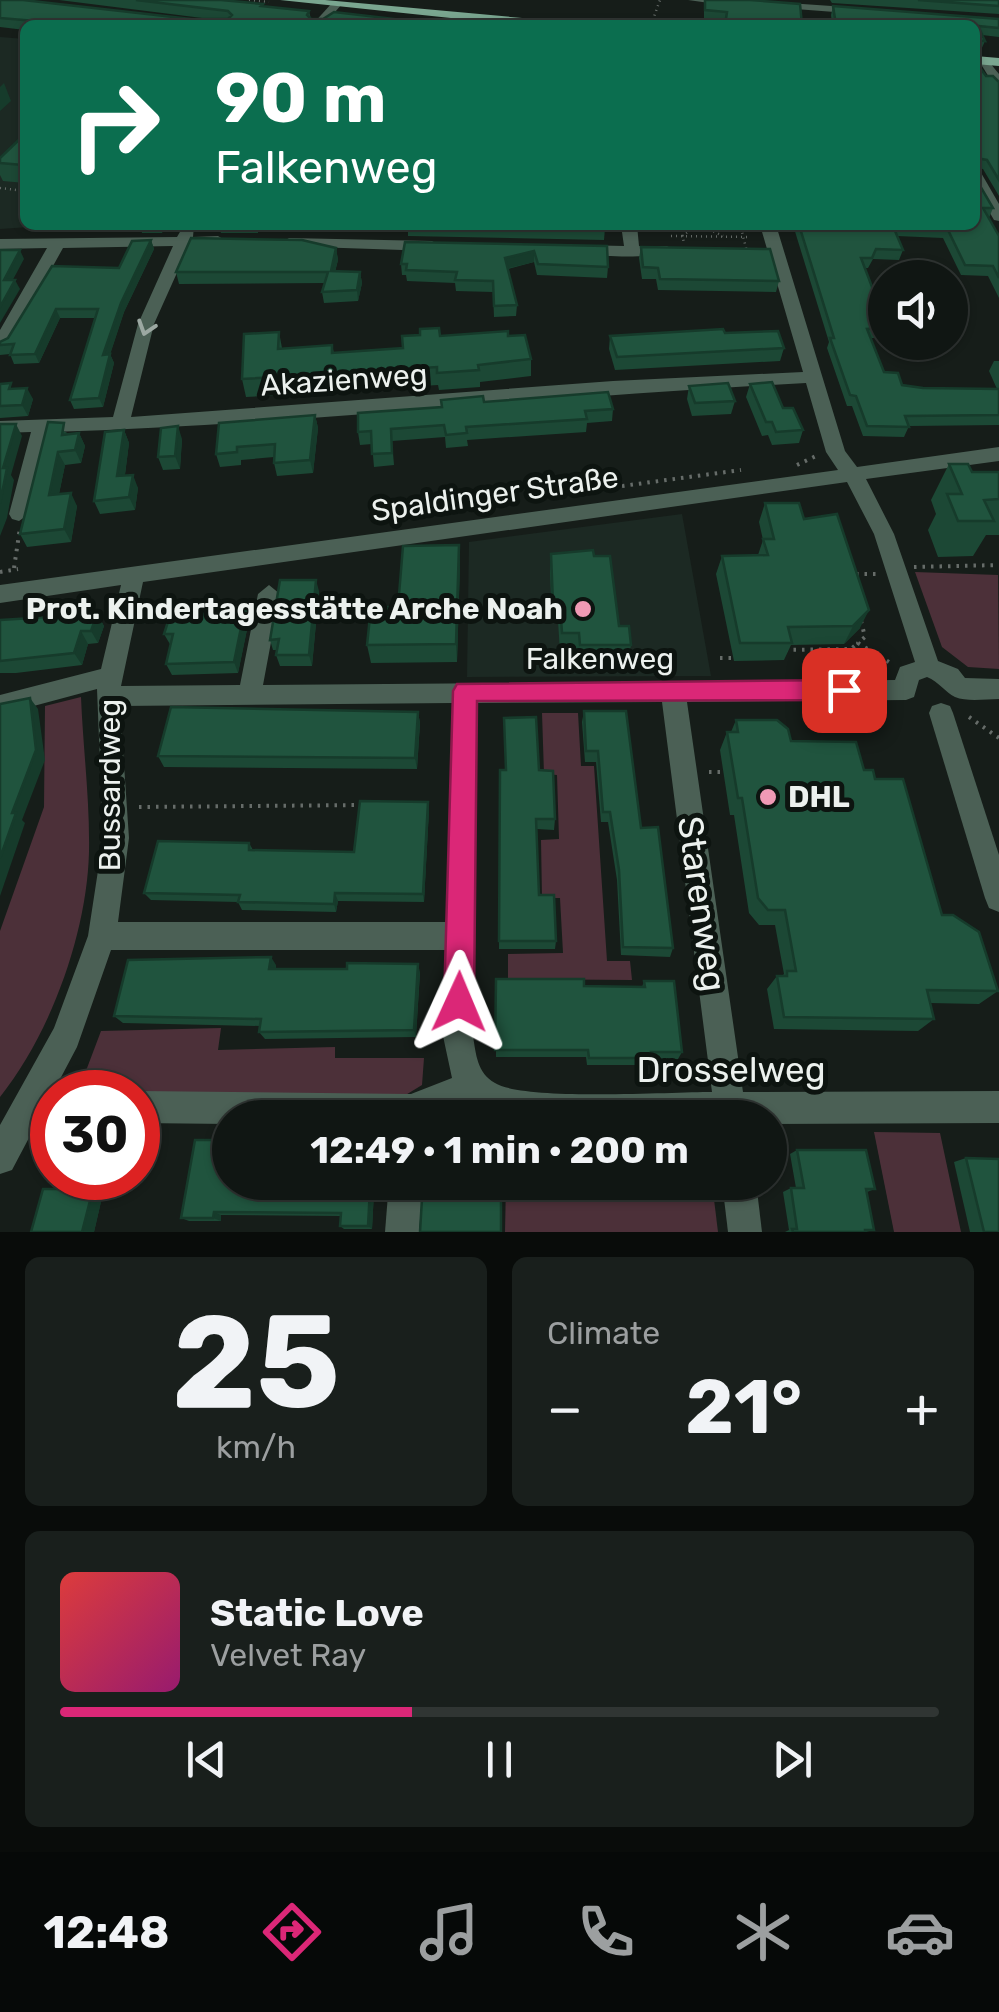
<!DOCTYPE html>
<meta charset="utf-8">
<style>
:root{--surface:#101613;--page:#191f1c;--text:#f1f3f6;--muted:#9c9fa0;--line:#303533;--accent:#db2777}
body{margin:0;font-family:Rubik,sans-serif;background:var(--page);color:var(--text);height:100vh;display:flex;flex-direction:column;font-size:38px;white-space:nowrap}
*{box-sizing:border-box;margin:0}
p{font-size:32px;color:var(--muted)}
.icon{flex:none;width:55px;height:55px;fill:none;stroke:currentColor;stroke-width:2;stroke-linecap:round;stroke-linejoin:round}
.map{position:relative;height:1232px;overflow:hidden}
.details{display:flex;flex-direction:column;gap:25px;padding:25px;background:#090c0a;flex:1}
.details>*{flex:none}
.top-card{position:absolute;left:20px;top:20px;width:960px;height:210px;border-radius:15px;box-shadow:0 2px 8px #0004,0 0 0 2px var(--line);background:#0b6e4f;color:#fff;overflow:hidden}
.fabs{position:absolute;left:868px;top:260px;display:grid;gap:20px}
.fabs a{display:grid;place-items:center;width:100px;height:100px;border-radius:50%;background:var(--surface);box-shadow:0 2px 8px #0004,0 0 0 2px var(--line);font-size:50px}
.speed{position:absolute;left:30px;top:1070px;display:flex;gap:20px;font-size:50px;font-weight:700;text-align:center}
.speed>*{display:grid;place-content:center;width:130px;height:130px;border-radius:50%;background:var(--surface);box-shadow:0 2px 8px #0004,0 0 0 2px var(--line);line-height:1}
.speed .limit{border:15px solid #d22;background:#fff;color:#111}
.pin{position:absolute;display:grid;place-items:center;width:85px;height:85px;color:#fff;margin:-42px;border-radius:20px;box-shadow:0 5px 15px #0006}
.me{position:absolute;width:110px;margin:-55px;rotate:1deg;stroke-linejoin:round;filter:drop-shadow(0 0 8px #0008)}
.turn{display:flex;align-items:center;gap:35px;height:210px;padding:0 30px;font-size:45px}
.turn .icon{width:130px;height:130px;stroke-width:2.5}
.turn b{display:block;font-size:70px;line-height:85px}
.big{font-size:75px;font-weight:700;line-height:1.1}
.details .card{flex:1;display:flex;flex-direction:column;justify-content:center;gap:15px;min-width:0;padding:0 35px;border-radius:15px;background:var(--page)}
.details .dial{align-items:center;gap:0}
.dial b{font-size:130px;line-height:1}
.song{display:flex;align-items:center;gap:30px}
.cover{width:120px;height:120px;border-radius:15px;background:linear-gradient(135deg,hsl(0 70% 55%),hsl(320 70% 35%))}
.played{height:10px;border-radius:5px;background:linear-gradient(90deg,var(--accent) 40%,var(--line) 40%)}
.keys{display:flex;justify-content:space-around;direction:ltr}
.heat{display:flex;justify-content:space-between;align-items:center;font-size:55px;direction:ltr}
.details .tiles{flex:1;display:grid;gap:25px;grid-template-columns:1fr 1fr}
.card:last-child{grid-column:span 2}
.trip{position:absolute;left:212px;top:1100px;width:575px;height:100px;border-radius:50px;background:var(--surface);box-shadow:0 2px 8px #0004,0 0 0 2px var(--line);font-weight:700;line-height:100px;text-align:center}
.menu{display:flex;height:160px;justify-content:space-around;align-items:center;background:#060908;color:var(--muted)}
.menu .icon{width:70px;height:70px}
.menu .active{color:var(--accent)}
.menu b{font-size:45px;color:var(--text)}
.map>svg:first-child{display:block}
.built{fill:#1c2923}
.green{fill:#4c3039}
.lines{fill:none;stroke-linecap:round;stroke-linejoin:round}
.path-far1{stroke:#666c69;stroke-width:2.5;stroke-dasharray:1 4;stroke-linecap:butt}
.path{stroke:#666c69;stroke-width:4;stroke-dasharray:2.5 6;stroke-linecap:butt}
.minor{fill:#4b6055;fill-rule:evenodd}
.major{fill:#7aa690;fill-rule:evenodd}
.wall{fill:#1c4835}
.shaded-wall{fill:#163b2b}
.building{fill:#20543e;stroke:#163b2b;stroke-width:2.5}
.oneway{stroke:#9ca8a2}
.route{fill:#db2777;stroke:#8e194d;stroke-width:2.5}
.poi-dot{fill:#f09ab5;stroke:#0d1410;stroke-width:4}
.labels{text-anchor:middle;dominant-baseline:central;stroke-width:10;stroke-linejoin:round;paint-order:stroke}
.street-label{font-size:30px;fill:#ecf1ee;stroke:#0d1410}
.poi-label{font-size:30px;font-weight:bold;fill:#ecf1ee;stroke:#0d1410;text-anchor:end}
.near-street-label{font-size:35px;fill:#ecf1ee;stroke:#0d1410}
</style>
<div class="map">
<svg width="999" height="1232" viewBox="0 0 999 1232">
<rect width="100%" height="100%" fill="#161d19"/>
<!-- built -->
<g class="built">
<polygon points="0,37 25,39 25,225 60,225 56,232 37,232 29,227 0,229"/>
<polygon points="682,514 711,676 467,677 469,542"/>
</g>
<!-- green -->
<g class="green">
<polygon points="915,572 998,575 999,669 968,667 942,647"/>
<path d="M81,697c2,50 9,105 8,155 -2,81 -38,181 -89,245v-166l44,-124 1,-101z"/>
<polygon points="542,713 578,713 581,766 594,766 607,961 630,961 632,980 508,979 508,954 563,953 560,898 542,898 541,840 559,839 557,775 544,774"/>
<polygon points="221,1028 218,1050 335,1047 335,1058 424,1058 422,1085 404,1096 78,1092 101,1031"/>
<polygon points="874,1132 940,1133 961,1232 894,1232"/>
<polygon points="506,1183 712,1183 718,1232 505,1232"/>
</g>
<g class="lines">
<!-- path-far1 -->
<g class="path-far1">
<polyline points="249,0 269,2"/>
<polyline points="573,23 598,25"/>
<polyline points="651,25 660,0"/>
<polyline points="0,188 25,191"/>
<polyline points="681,225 684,244"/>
<polyline points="700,225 723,236"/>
<polyline points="717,225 752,226"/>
<polyline points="741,228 747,252"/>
<polyline points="671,236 751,237"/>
<polyline points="682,236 699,225"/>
</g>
<!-- path -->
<g class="path">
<polyline points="797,465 816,456"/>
<polyline points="622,486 741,470"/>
<polyline points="914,567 999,565"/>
<polyline points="14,568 20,528"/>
<polyline points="0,572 18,569"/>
<polyline points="856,574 877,574"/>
<polyline points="861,621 865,637 858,643 892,664"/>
<polyline points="785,650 851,649 858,643"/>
<polyline points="720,658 733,658"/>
<polyline points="969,717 999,738"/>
<polyline points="709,772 724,772"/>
<polyline points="139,807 365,805"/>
</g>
<!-- minor -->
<g class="minor">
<polygon points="688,0 732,0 736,3 731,6"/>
<polygon points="773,2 861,8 866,11 861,14 769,7"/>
<polygon points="332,3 341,5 324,25 312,25"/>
<polygon points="985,57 999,74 999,88 995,87 979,61"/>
<polygon points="975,170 980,171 999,204 999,221 994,220 975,187"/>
<path d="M184,225h10l-1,12 25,-1 8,5 -8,5h-29l-35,78 -23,93 482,-36 190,-9 -43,-147h16l69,226 12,16 142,-20v14l-133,18 28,55 44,127 20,8 7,9 34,1v20c-13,0 -32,3 -44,-2 -10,-5 -16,-15 -28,-20l-8,3 -5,17 -8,3 -219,2 56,390 256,-1v32l-229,1v-6h-271l-31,-15 -36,15h-202v6l-92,-1v-31h-4l4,-1 273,3 41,-16 -9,-42 2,-86h-334l-34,97 -65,123 -12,4v-49l54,-97 34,-92 15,-98 -6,-149 -97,26v-20l101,-26 20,-84 -121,18v-18l838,-115 -12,-18 -20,-69c-252,13 -504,41 -756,49l-21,82 -10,7 -7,-2 -3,-5 22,-82 -31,1v-12l113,-4 25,-93 35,-78 -110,2 -54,97 -9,5v-20l47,-82 -47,1v-10l177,-2zM847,482l27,52 41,128 -15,5 -5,13 -632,5 17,-91 -11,-9 -11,9 -18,91 -119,1 22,-104zM662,702l50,390c-42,0 -188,9 -217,-9 -18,-10 -19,-29 -22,-47l4,-333zM453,703l-7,219h-328l11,-84 -9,-132z"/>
<path d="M621,225h16l2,21h28l8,5c-12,8 -92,7 -104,-1l8,-5 45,1z"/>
<polygon points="289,238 432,241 440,246 432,251 284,246 281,243"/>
<polygon points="941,703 950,706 953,713 999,855 999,912 989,908 985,898 929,713 932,706"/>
<polygon points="389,1182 423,1182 419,1232 385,1232"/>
<polygon points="722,1182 756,1182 762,1232 728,1232"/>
</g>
<!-- major -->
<g class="major">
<polygon points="280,0 325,0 556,21 562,25 516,25"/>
<polygon points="975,56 999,58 999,66 975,64"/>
</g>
</g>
<!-- wall -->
<g class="wall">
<polygon points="0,0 191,19 210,19 59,0 221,0 263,4 264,7 309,11 311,19 485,25 25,25 25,30 0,27"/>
<polygon points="704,0 750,0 725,20 704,18"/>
<polygon points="830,0 999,0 999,14 832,3"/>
<polygon points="833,6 999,19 999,37 982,35 985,41 981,50 975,49 975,25 832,25 831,15"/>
<polygon points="975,61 986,76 999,82 999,196 983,169 976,168 976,179 993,208 989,218 999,236 999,298 988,276 961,275 943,238 897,236 903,250 899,260 873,259 868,268 865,268 880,308 885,308 885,338 871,338 884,372 902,385 923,388 997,389 989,371 994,361 999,361 999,425 909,426 904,437 863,436 852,406 847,406 827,348 829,342 793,225 975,225"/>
<polygon points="25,134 25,183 3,181 0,175 0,158"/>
<polygon points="123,225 166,225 162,233 142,233 141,229 124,229"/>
<polygon points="218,225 309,225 258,231 258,233 221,233"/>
<polygon points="408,225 605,228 604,240 408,236"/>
<polygon points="151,240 154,249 124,312 110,354 114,363 103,407 74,409 70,400 95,318 60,318 39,363 14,364 10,354 0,355 0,342 119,268"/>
<polygon points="607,246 608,267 607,278 537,275 534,262 508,269 517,305 516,316 494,317 493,292 456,291 455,283 407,281 406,275 402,275 401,264"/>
<polygon points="641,247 779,281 776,292 658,290 656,279 642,279 639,258"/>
<polygon points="336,248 338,260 335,272 360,272 362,283 358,301 324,303 322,292 325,283 179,284 176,272"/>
<polygon points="279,332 282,348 332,345 334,353 403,348 440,336 508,336 531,359 531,376 480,382 480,387 439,390 438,385 246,397 242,379"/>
<polygon points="725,333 784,348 780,361 615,370 609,349 610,336"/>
<polygon points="0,384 14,389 33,399 28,416 0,418"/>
<polygon points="750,384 783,408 803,430 799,443 772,445 768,435 762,436 746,397"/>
<polygon points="689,386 735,401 731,414 692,416 687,399"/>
<polygon points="484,402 613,409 612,421 587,423 586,432 467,440 468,446 446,448 445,437 392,441 394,465 374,467 372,444 360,445 358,432"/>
<polygon points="315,415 318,428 313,473 277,476 274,463 274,457 241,460 241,465 220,467 216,454"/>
<polygon points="48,422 69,434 79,433 85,446 81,463 65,465 59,494 77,506 71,542 27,547 20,534"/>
<polygon points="124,430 129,443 125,475 138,488 135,510 100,514 94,501"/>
<polygon points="182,439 180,469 163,470 158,457"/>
<polygon points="949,464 972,472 999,472 999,535 986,535 973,556 938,557 928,530 936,514 931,500"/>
<polygon points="765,503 804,519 860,628 844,644 791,645 784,660 734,661 716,574 722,556 758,555 763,540 759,522"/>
<polygon points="459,545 460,564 457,662 371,663 367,645 398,607"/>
<polygon points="551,554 594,556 619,626 631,645 628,663 578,663 577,652 560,652 558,621 552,621 550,573"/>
<polygon points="319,591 312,666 280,666 276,655 277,650 273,650 270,640"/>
<polygon points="97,614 104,626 98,643 88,644 82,665 16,673 0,673 0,620"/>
<polygon points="250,615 238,673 172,675 166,664 171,646 164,634"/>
<polygon points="584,711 641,828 673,948 670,957 621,955 617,880 608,822 601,822 596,762 585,762 582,722"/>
<polygon points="418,712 420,723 417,769 164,767 158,756"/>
<polygon points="736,720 864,770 875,779 942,915 998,991 979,1004 930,1003 934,1019 918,1031 774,1029 767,989 777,976 782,976 784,974 775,925 759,925 749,913 734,815 730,815 720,750 727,732 731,732"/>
<polygon points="500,770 539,770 555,819 554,830 537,829 539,895 556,941 555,949 499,949"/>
<polygon points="428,802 429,810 424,902 338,901 336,912 242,910 238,902 151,900 144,893 249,843 253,850 354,852"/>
<polygon points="276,965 276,969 420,972 416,1037 265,1039 259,1032 260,1026 123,1023 114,1016"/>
<polygon points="496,979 584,986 642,987 644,981 682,1052 678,1059 651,1059 648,1065 587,1065 586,1057 496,1057"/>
<polygon points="797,1150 875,1189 867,1192 874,1230 865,1232 785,1232 789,1230 783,1192 791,1188 796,1188 790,1154"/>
<polygon points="966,1158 999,1232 970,1232 954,1162"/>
<polygon points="64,1178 124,1178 121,1193 103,1193 94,1232 31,1232 62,1189"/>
<polygon points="385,1182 384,1192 374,1192 372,1229 344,1229 340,1226 341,1216 221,1215 221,1221 189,1221 181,1218"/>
</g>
<!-- shaded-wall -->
<g class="shaded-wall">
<polygon points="4,83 11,101 0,111 0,87"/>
<polygon points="256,225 309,225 258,231"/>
<polygon points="151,240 154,249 124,312 107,364 103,355 121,303"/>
<polygon points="336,248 338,260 332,283 331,271"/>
<polygon points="20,250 24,259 8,289 4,280"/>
<polygon points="534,251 534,262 505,269 505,258"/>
<polygon points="360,272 362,283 358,301 357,290"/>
<polygon points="15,280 20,289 0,323 0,307"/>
<polygon points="56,309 60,318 39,363 35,354"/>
<polygon points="110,354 114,363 103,407 99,398"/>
<polygon points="27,388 33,399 28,416 22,405"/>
<polygon points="315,415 318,428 313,473 310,460"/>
<polygon points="16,424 22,436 11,475 14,480 7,518 0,536 0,503 3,468"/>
<polygon points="178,426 182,439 180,469 175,456"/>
<polygon points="124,430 129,443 123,489 117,476"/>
<polygon points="79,433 85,446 81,463 75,450"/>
<polygon points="58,452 65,465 56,508 49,495"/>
<polygon points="133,475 138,488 135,510 129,497"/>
<polygon points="71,493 77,506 71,542 64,529"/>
<polygon points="459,545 460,564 457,662 456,644"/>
<polygon points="316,580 319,591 312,666 309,655"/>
<polygon points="246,603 250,615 238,673 234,662"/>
<polygon points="869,610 860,628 844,644 853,626"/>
<polygon points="97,614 104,626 98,643 91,631"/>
<polygon points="81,631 88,644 82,665 74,653"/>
<polygon points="30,698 38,709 45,760 22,820 25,823 0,896 0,858 12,813"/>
<polygon points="418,712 420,723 417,769 415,758"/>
<polygon points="428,802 429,810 424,902 423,894"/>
<polygon points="335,893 338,901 336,912 334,904"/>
<polygon points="271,957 276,965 275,977 269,969"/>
<polygon points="418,964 420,972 416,1037 414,1030"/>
<polygon points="114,1178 124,1178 121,1193 111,1189"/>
<polygon points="93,1189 103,1193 94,1232 82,1232"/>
<polygon points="370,1189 374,1192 372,1229 368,1226"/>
<polygon points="214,1212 221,1215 221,1221 213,1218"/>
</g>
<!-- building -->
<g class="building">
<polygon points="0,0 23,0 191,19 228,19 232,15 228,11 136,0 221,0 263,4 261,6 309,11 307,15 311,19 323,19 334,12 437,24 439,21 485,25 204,25 185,23 183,25 83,25 0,18"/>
<polygon points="705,0 750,0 800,4 802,25 725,25 727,12 705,10"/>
<polygon points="918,0 999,0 999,6"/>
<polygon points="833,6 999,19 999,28 978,26 985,41 975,40 975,25 836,25"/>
<polygon points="975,61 986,76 993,76 999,82 999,180 987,160 976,158 976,179 993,208 983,208 999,236 999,278 993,266 965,265 947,228 893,226 903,250 876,249 872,258 861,258 880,308 885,308 885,328 867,329 884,372 898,373 902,385 923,388 999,389 999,415 905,416 909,427 867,426 856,396 850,395 830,338 834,338 799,225 975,225"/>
<polygon points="25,134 25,163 23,165 0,163 0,158"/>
<polygon points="436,225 605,225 605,228"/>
<polygon points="191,238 302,240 336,248 331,271 360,272 357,290 322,292 328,272 176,272"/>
<polygon points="151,240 121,303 103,355 110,354 99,398 70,400 98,309 56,309 35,354 10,355 14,344 0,345 0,342 8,338 52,266 119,268 132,241"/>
<polygon points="405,242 607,246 608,267 538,264 534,251 505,258 517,305 494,306 493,281 455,280 457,272 406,270 407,264 401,264"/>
<polygon points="641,247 770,249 779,281 660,279 658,268 643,267"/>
<polygon points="0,250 20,250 4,280 15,280 0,307"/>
<polygon points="439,328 440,336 508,331 508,336 525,335 531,359 478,365 479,370 437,373 437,367 242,379 244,334 279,332 278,349 332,345 332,353 403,348 402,336 420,335 420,329"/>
<polygon points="723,329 725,333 778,331 784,348 617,357 610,336"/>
<polygon points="772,382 783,408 793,408 803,430 776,432 772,422 766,422 750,384"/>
<polygon points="11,383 9,389 27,388 22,405 0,406 0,384"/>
<polygon points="728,383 735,401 695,403 689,386"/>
<polygon points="608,392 613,409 585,411 587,419 466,427 467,433 446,435 444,425 391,429 392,453 372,454 371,431 358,432 358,413 442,407 441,400 483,396 484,402"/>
<polygon points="315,415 310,460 274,463 275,444 237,447 237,452 216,454 219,423"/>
<polygon points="48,422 64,423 62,435 79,433 75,450 58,452 49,495 71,493 64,529 20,534"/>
<polygon points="0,424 16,424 3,468 7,468 0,503"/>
<polygon points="178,426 175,456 158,457 161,428"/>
<polygon points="124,430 117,476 133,475 129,497 94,501 105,432"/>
<polygon points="949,464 968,464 972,472 999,472 999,499 984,500 994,521 958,521 947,494 962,494"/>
<polygon points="765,503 799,503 804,519 837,514 869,610 853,626 788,627 792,643 740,643 722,556 768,555 763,539 774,539"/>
<polygon points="459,545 456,644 367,645 371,607 398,607 403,546"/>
<polygon points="593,550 594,556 610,556 619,626 629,626 631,645 580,645 579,633 562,633 560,603 553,603 551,554"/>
<polygon points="280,580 316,580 309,655 276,655 279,639 270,640"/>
<polygon points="174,603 246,603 234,662 166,664 173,634 164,634"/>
<polygon points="97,614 91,631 81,631 74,653 0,661 0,620"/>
<polygon points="30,698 36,750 12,813 16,813 0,858 0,704"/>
<polygon points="171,707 418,712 415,758 158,756"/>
<polygon points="584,711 626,711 641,828 658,827 673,948 623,947 619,870 610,812 603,812 598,751 586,751"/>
<polygon points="536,717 539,770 553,771 555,819 536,819 539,895 554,895 556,941 499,941 500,770 506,770 504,718"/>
<polygon points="736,720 777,720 788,729 791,741 856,742 864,770 873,770 875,779 903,779 942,915 953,915 979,932 998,991 927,990 934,1019 784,1017 777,976 787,976 787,971 796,971 785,910 768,910 758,898 742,798 738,798 727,732 738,732"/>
<polygon points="360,801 428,802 423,894 335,893 334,904 238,902 240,895 144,893 158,841 249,843 249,850 354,852"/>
<polygon points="271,957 269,969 347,969 347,963 418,964 414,1030 259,1032 261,1019 114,1016 128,960"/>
<polygon points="496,979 584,979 584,986 645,987 644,981 674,981 682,1052 651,1052 652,1058 589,1058 588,1050 495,1050"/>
<polygon points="195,1140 230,1140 230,1182 382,1182 381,1188 370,1189 368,1226 340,1226 341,1213 214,1212 213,1218 181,1218"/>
<polygon points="797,1150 866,1150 875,1189 866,1189 874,1230 865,1230 865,1232 793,1232 792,1229 797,1229 791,1188 804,1188"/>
<polygon points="966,1158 999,1159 999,1232 984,1232"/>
<polygon points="64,1178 114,1178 111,1189 93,1189 82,1232 31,1232 43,1189 62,1189"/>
<polygon points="423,1182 501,1182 501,1232 420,1232"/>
</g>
<!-- one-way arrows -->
<defs><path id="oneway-chevron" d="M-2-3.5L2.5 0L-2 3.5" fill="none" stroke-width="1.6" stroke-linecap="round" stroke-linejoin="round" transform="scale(2.5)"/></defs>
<use class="oneway" href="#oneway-chevron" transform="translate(146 328) rotate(108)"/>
<!-- route -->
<polygon class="route" points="844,680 853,683 856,690 853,697 844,700 477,701 474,1002 469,1013 459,1018 448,1013 444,1002 453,691 457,684"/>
<!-- markers -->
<g class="poi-dot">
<circle cx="583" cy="609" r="10"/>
<circle cx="768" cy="797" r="10"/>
</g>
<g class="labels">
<!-- street labels -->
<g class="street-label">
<text transform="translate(344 380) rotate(-4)">Akazienweg</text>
<text transform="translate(495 494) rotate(-8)">Spaldinger Straße</text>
<text x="600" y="659">Falkenweg</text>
<text transform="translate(110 785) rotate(-90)">Bussardweg</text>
</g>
<!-- poi labels -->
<g class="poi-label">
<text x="563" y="609">Prot. Kindertagesstätte Arche Noah</text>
<text x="788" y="797" text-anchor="start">DHL</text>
</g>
<!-- near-street labels -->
<g class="near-street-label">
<text transform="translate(702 904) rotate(82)">Starenweg</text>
<text x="731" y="1070">Drosselweg</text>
</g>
</g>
</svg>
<div class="fabs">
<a><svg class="icon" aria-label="sound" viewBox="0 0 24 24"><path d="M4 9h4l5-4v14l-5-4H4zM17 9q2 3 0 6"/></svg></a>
</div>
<div class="speed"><div class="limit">30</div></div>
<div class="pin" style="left:844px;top:690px;background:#d93025"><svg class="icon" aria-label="arrive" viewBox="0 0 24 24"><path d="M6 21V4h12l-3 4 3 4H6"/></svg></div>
<svg class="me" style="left:459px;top:1002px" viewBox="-20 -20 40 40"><path d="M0-17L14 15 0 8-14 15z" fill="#db2777" stroke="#fff" stroke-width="4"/></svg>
<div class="trip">12:49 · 1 min · 200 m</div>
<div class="top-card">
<div class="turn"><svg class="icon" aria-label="right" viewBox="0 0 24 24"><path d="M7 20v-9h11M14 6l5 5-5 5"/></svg><div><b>90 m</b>Falkenweg</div></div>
</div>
</div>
<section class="details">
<div class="tiles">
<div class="card dial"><b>25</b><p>km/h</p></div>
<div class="card"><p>Climate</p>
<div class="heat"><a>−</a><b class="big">21°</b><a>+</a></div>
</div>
<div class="card">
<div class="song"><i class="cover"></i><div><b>Static Love</b><p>Velvet Ray</p></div></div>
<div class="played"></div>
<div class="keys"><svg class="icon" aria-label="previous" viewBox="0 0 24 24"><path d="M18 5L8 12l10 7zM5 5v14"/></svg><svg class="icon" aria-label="pause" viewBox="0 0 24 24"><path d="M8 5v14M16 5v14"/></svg><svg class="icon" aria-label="next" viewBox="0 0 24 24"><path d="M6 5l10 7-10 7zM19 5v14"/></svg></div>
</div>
</div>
</section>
<nav class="menu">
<b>12:48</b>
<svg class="icon active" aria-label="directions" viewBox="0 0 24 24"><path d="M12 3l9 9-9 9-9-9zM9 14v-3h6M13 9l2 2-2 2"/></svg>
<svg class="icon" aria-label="music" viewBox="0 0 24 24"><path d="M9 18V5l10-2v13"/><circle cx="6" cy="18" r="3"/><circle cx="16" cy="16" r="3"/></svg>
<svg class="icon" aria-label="phone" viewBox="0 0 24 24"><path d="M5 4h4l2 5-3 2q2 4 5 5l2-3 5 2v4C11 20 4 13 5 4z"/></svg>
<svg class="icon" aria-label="climate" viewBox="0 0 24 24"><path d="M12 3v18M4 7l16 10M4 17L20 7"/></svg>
<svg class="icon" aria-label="car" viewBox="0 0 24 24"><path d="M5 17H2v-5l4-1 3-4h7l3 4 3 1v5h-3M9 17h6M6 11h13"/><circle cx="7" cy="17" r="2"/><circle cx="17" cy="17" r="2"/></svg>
</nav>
